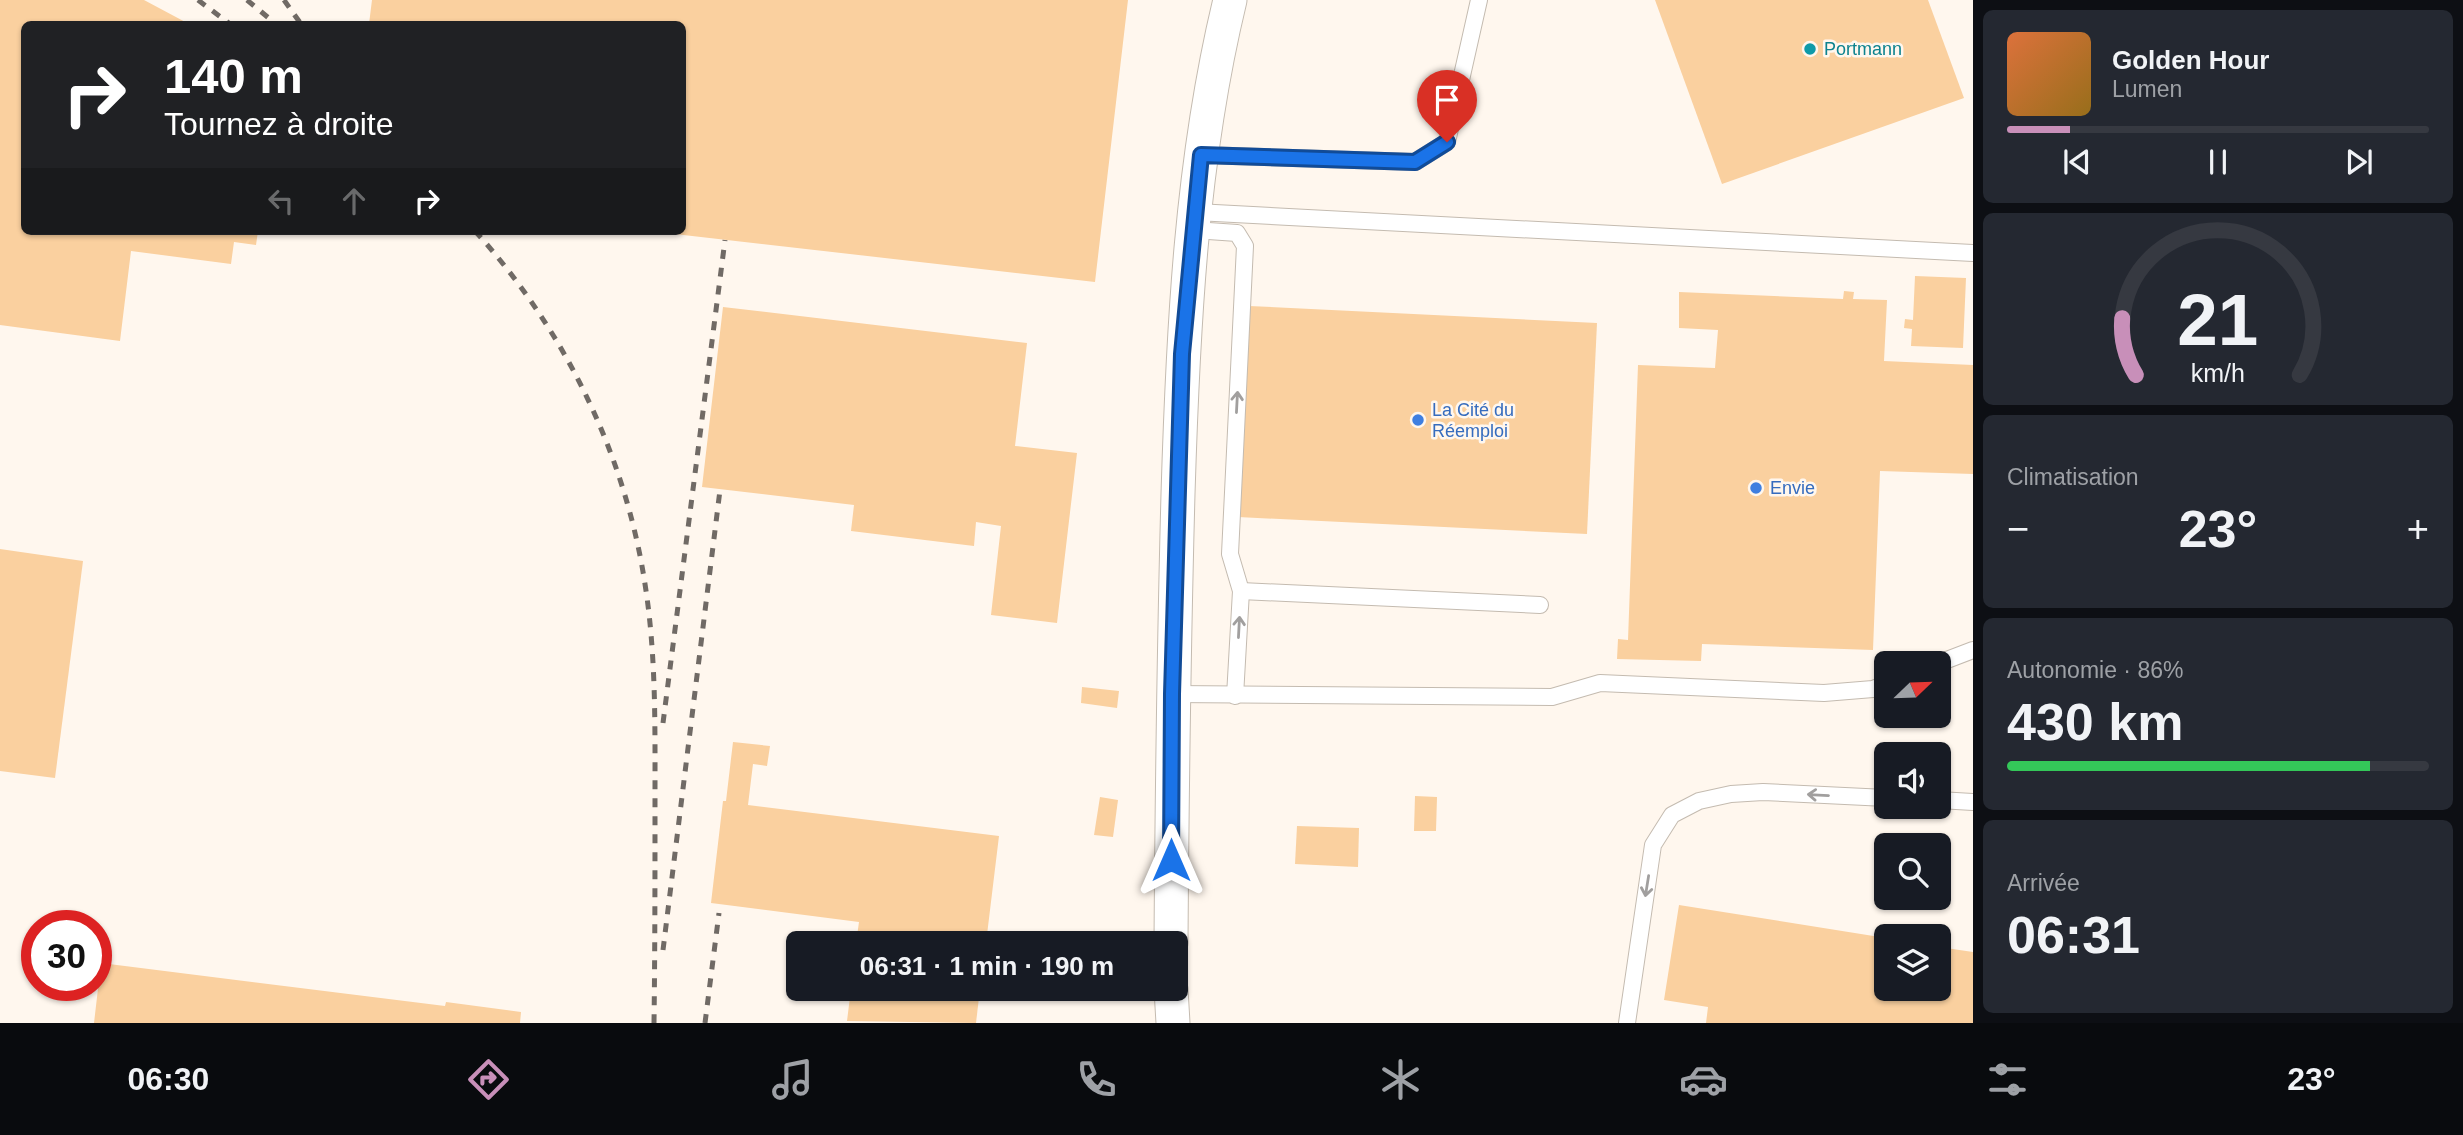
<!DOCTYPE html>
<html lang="fr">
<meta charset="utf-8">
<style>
:root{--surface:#171b24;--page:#242831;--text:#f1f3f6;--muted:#9ea1a6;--line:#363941;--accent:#c88fb9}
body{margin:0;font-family:Helvetica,sans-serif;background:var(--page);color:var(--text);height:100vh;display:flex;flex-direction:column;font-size:26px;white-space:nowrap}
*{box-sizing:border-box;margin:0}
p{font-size:23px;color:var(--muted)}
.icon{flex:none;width:38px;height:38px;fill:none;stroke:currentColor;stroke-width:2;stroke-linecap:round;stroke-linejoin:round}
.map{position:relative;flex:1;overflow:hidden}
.side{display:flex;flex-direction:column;gap:10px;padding:10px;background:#0d0f14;width:490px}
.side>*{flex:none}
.hud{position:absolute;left:21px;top:21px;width:665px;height:214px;border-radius:10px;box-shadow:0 2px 5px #0004;background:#202124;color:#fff;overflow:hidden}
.needle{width:46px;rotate:67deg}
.fabs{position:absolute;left:1874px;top:651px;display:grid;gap:14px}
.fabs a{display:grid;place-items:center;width:77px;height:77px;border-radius:10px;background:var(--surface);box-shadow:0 2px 5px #0004;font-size:35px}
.speed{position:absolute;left:21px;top:910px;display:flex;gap:14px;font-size:35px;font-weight:700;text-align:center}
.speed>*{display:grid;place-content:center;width:91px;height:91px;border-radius:50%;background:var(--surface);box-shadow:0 2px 5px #0004;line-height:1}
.speed .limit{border:10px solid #d22;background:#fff;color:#111}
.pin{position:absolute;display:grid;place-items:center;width:60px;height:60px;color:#fff;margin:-72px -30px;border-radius:50% 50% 50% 0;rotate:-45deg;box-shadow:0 0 7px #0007}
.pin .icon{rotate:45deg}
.me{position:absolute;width:77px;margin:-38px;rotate:0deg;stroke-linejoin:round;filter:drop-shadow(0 0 5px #0008)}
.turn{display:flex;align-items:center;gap:24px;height:147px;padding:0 28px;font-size:32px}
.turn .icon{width:91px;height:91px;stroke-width:2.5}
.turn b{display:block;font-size:49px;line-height:60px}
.lanes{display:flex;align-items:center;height:66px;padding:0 28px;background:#0003;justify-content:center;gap:35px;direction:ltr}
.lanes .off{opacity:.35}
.big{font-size:52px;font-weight:700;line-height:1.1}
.side .widget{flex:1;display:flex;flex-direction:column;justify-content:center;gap:10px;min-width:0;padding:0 24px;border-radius:10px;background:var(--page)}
.side .dial{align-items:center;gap:0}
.dial svg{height:182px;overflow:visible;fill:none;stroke:var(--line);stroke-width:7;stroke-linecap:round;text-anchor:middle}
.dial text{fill:var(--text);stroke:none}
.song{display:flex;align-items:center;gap:21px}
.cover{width:84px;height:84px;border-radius:10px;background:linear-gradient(135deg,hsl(20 70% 55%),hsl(40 70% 35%))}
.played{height:7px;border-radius:4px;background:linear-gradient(90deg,var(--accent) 15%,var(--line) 15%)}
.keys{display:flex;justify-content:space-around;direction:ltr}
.heat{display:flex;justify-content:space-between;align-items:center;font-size:38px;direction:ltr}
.charge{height:10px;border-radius:5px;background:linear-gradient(90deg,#34c759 86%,var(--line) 0)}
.trip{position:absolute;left:786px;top:931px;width:402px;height:70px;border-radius:10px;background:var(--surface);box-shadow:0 2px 5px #0004;font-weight:700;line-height:70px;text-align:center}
.tabs{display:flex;height:112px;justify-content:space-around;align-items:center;background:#090b0e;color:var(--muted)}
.tabs .icon{width:49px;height:49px}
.tabs .selected{color:var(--accent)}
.tabs b{font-size:32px;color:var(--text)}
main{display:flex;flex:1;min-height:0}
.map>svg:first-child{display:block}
.building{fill:#fad09f}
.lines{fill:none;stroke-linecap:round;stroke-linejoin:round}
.lane-casing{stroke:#c4bbb0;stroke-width:18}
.street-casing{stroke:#c4bbb0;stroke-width:35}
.lane{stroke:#fff;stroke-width:16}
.street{stroke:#fff;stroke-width:33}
.rail{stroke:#706a65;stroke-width:5;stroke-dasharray:9 9;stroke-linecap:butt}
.oneway{stroke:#a19f9e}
.route-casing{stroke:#114b97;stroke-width:18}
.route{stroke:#1a73e8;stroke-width:12}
.culture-dot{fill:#0f9aa8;stroke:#fff7ee;stroke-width:2.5}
.shop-dot{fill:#3f7fe0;stroke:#fff7ee;stroke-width:2.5}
.labels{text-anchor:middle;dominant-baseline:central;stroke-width:5;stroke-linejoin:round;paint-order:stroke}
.culture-label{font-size:18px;fill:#0d838f;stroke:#fff7ee;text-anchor:start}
.shop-label{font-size:18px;fill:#366cbe;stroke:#fff7ee;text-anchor:start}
</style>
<main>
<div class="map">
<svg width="1973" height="1023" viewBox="0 0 1973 1023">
<rect width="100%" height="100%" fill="#fff7ee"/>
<!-- building -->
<g class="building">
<polygon points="0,0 144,0 189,24 24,24 24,231 258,231 256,245 234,242 231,264 131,251 120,341 0,325"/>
<polygon points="372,0 1128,0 1095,282 666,233 682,231 682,24 369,24"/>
<polygon points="1655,0 1928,0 1964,98 1722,184"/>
<polygon points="1915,276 1966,278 1963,348 1911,346 1912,329 1904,328 1905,319 1913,320"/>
<polygon points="1844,291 1854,292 1853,299 1887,300 1884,361 1973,365 1973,474 1880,471 1873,650 1702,644 1701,661 1617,659 1618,639 1628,640 1638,365 1715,368 1718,330 1679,328 1679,292 1843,299"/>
<polygon points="1249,306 1597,323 1587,534 1238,517"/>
<polygon points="723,307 1027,343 1015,446 1077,453 1057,623 991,615 1001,526 976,522 974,546 851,531 854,505 702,487"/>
<polygon points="0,549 83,561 55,778 0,771"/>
<polygon points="1082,687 1119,691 1117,708 1081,703"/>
<polygon points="733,742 770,746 767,766 753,764 748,805 999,836 986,943 856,943 859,922 711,903 723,801 726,801"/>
<polygon points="1415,796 1437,797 1436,831 1414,831"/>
<polygon points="1100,797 1118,800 1113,837 1094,835"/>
<polygon points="1297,826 1359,828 1358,867 1295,864"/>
<polygon points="1679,905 1886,938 1886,989 1939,989 1939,947 1973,952 1973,1023 1706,1023 1708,1007 1664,1000"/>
<polygon points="101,963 445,1006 446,1002 521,1012 520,1023 94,1023"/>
<polygon points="851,989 980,989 976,1023 847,1021"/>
</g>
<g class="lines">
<!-- lane casing -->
<g class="lane-casing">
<g id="lane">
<polyline points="1201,155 1415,162 1447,142 1479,0"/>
<polyline points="1196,212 1973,253"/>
<polyline points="1194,230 1237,233 1245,246 1230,554 1241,591 1235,696"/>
<polyline points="1241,591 1540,605"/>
<polyline points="1939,663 1973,650"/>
<polyline points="1172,694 1552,697 1600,683 1824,693 1873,689 1886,684"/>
<polyline points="1939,800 1973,802"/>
<polyline points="1627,1023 1653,845 1672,815 1699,801 1731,794 1763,792 1886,798"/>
</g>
</g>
<!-- street casing -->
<g class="street-casing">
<g id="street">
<path d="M1171,943c1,-150 3,-299 7,-449 5,-165 13,-333 52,-494"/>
<polyline points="1171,989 1173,1023"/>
</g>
</g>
<!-- lane -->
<use href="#lane" class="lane"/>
<!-- street -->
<use href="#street" class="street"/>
<!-- rail -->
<g class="rail">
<polyline points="198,0 230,24"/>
<polyline points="247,0 276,24"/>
<polyline points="284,0 301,24"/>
<path d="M475,231c89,98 150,222 170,353 11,70 10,140 10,211 0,76 0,152 -1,228"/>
<polyline points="663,723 725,240"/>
<polyline points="663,950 720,490"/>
<polyline points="705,1023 719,913"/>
</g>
</g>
<!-- one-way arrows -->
<defs><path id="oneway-shaft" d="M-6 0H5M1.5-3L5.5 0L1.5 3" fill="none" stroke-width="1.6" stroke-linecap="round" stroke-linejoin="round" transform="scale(1.75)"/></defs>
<g class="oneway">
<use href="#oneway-shaft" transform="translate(1237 402) rotate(-87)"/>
<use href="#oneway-shaft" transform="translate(1239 627) rotate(-87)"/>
<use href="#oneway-shaft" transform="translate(1818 795) rotate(-177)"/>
<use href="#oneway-shaft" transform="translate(1647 886) rotate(99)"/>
</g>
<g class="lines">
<!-- route casing -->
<g class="route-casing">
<polyline id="route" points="1171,860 1172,694 1182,354 1201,155 1415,162 1447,142"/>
</g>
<!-- route -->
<use href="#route" class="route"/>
</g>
<!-- markers -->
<circle class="culture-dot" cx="1810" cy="49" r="7"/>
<g class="shop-dot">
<circle cx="1418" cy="420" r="7"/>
<circle cx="1756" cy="488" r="7"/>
</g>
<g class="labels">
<!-- culture labels -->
<g class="culture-label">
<text x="1824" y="49">Portmann</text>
</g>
<!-- shop labels -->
<g class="shop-label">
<text x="1432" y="410">La Cité du<tspan x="1432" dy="21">Réemploi</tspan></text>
<text x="1770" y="488">Envie</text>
</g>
</g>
</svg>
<div class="fabs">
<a><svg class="needle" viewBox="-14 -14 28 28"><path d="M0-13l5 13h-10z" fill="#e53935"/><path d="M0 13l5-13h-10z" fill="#9ea1a6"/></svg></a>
<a><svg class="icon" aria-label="sound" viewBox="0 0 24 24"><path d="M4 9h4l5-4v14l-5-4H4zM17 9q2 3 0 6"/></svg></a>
<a><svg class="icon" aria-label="search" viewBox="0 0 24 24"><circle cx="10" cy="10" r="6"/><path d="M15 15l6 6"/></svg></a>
<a><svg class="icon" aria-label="layers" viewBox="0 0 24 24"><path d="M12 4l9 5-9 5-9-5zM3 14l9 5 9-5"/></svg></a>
</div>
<div class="speed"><div class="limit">30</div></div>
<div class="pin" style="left:1447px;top:142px;background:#d93025"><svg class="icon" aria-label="arrive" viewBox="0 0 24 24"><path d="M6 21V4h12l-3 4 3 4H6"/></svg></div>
<svg class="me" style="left:1171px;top:860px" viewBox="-20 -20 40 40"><path d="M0-17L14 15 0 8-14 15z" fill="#1a73e8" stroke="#fff" stroke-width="4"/></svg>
<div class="trip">06:31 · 1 min · 190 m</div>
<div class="hud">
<div class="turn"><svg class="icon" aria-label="right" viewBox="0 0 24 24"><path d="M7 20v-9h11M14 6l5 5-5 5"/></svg><div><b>140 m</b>Tournez à droite</div></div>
<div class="lanes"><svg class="icon off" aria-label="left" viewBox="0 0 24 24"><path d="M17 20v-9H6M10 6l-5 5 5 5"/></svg><svg class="icon off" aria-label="ahead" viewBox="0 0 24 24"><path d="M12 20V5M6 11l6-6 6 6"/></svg><svg class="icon" aria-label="right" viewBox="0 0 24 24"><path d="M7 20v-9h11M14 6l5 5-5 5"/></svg></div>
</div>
</div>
<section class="side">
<div class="widget">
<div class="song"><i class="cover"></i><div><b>Golden Hour</b><p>Lumen</p></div></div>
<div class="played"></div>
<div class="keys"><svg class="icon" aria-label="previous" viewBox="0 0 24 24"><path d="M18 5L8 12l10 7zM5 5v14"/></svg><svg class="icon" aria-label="pause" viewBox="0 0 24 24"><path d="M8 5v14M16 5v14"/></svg><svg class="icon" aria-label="next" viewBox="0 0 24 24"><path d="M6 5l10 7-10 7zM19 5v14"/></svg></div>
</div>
<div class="widget dial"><svg viewBox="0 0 100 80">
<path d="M14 69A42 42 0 1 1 86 69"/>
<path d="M14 69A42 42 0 0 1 8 44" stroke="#c88fb9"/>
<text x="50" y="56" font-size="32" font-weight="700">21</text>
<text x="50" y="72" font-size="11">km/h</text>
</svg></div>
<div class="widget"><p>Climatisation</p>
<div class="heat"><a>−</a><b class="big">23°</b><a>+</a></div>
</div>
<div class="widget"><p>Autonomie · 86%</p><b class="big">430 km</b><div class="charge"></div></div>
<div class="widget"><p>Arrivée</p><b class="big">06:31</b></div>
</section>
</main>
<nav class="tabs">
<b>06:30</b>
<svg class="icon selected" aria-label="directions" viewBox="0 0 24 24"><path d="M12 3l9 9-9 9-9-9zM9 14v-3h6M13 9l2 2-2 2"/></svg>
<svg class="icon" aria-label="music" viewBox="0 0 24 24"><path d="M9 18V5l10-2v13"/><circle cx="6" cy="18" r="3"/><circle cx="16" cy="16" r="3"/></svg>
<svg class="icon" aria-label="phone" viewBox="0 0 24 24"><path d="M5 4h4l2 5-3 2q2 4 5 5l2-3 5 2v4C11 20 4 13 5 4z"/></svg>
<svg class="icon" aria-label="climate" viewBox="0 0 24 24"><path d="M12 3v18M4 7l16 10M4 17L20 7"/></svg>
<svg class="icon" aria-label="car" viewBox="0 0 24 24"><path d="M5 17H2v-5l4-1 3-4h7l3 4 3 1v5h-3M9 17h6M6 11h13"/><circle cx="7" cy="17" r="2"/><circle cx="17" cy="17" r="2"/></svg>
<svg class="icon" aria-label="filters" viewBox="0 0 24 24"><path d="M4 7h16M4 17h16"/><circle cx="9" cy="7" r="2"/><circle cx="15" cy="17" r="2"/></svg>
<b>23°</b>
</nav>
